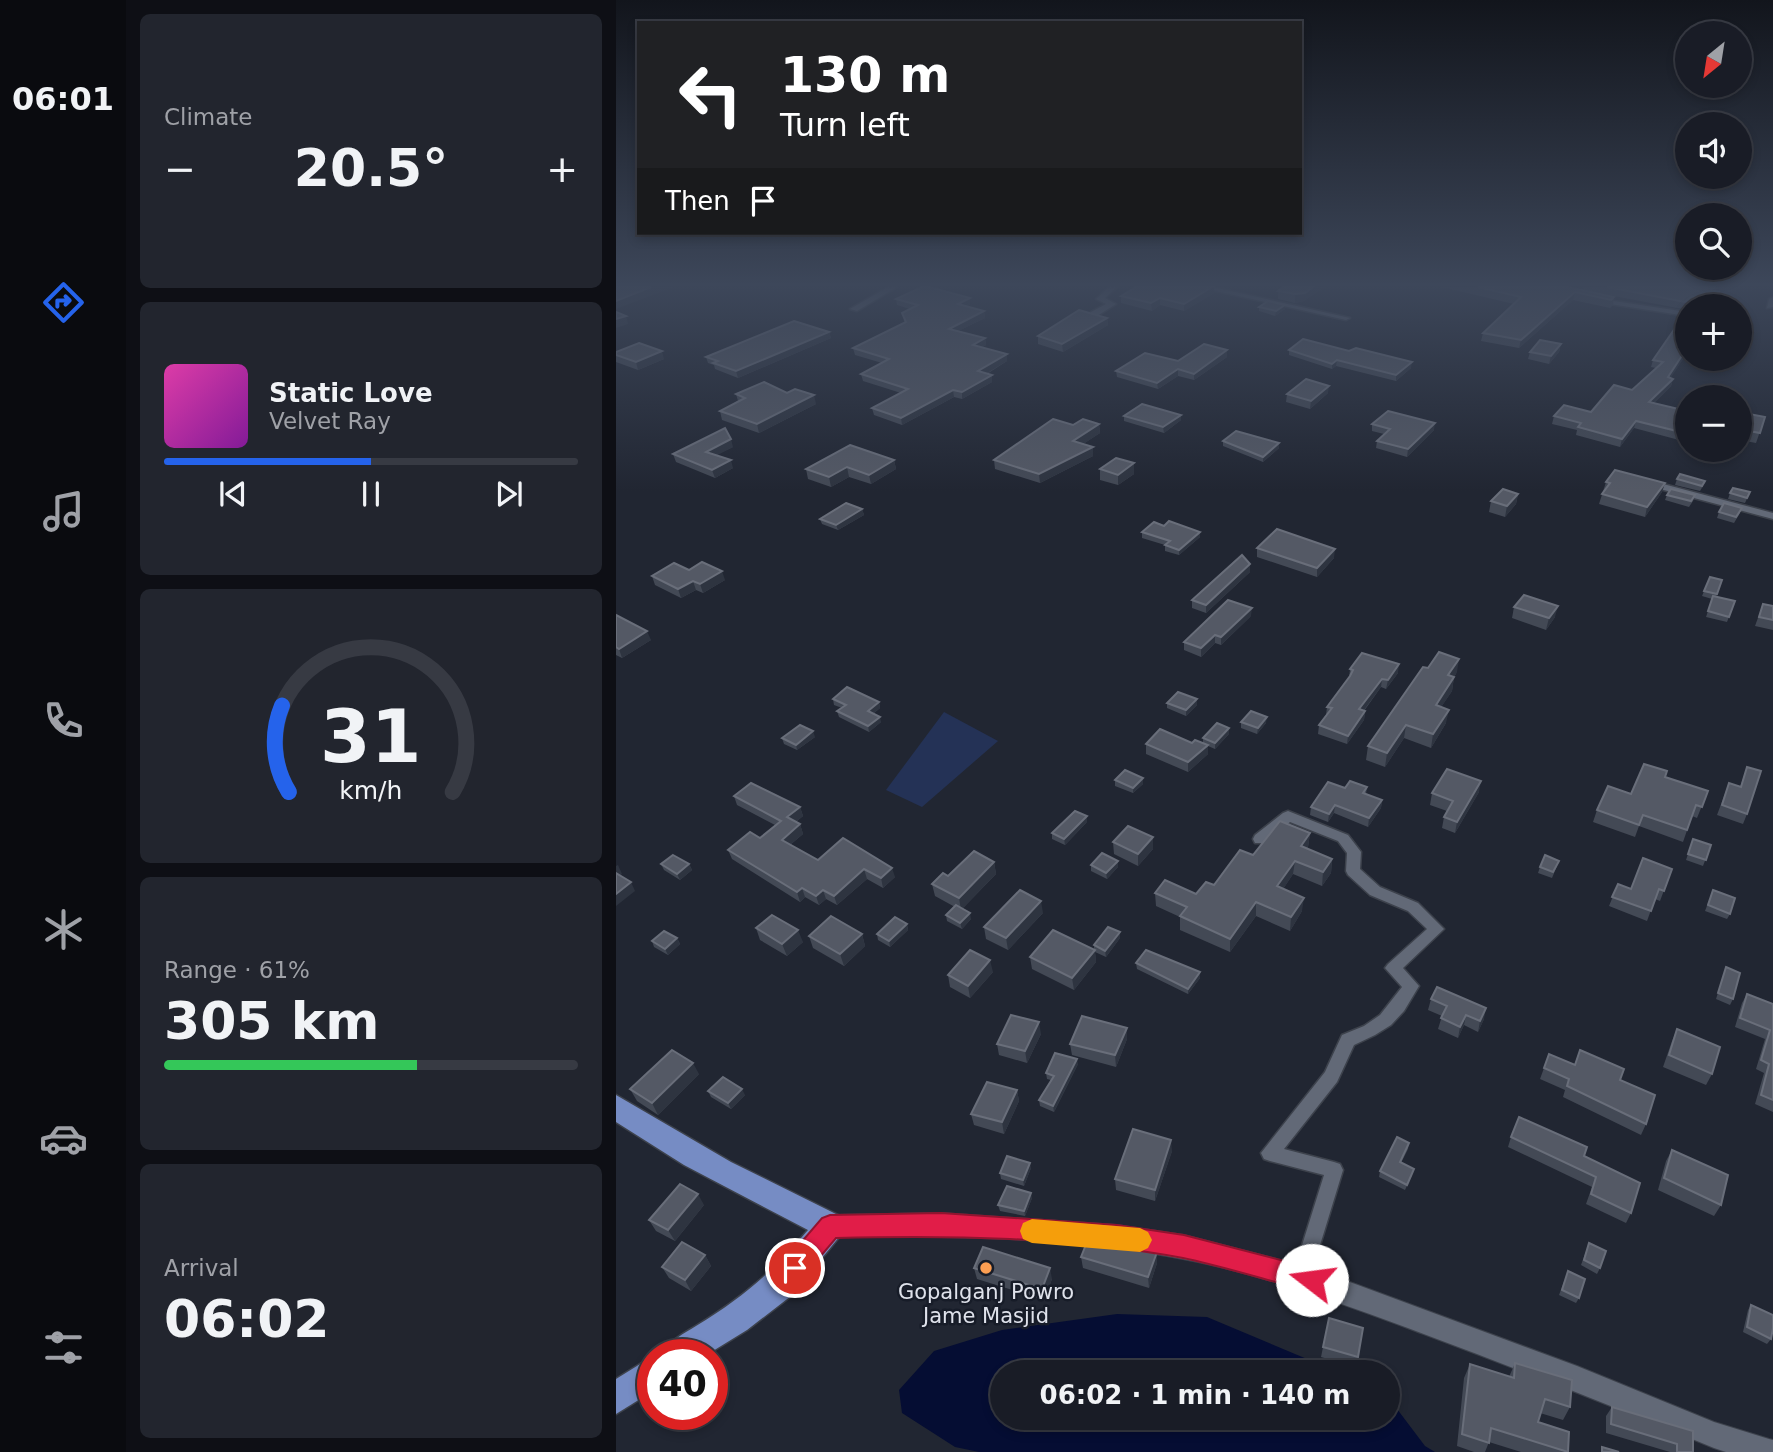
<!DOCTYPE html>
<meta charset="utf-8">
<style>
:root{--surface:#191c26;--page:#22252e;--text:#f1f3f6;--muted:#9fa1a7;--line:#373a43;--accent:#2563eb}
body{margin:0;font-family:"DejaVu Sans",sans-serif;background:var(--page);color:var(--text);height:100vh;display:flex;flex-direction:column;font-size:26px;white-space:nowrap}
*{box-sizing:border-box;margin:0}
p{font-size:23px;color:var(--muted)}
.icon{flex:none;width:38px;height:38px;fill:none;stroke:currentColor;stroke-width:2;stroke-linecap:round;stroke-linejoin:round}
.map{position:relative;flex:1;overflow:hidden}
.drawer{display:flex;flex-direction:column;gap:14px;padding:14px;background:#0e0f15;width:490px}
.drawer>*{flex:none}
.banner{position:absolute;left:21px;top:21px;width:665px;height:214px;border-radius:0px;box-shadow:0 4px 10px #0003,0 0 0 2px var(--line);background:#202124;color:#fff;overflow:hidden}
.needle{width:46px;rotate:210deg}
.tools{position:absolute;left:1059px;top:21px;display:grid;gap:14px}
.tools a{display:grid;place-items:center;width:77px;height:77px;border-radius:50%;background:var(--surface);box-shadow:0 4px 10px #0003,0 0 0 2px var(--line);font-size:35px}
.speed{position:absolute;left:21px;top:1339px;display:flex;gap:14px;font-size:35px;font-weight:700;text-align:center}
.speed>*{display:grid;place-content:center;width:91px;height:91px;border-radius:50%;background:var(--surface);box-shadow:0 4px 10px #0003,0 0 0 2px var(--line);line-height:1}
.speed .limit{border:10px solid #d22;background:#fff;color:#111}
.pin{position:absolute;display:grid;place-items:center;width:60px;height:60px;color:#fff;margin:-30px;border:4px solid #fff;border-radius:50%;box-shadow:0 2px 7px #0007}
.me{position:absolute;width:77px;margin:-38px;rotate:285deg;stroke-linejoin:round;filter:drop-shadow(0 0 5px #0008)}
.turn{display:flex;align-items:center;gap:24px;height:147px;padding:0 28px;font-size:32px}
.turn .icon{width:91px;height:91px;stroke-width:2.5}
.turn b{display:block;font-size:49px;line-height:60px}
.then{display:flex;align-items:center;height:66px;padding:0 28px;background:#0003;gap:14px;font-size:26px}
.big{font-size:52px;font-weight:600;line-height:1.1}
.drawer .card{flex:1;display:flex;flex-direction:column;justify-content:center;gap:10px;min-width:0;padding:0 24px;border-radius:10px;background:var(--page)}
.drawer .dial{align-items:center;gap:0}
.dial svg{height:182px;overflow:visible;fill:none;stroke:var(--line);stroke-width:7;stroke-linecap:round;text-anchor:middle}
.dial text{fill:var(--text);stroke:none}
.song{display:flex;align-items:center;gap:21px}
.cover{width:84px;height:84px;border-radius:10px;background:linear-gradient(135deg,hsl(320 70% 55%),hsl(290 70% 35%))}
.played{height:7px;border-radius:4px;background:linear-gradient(90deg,var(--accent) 50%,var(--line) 50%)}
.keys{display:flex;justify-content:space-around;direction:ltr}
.heat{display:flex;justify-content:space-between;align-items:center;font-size:38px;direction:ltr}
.charge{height:10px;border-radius:5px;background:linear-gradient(90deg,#34c759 61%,var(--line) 0)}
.trip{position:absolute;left:374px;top:1360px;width:410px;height:70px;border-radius:35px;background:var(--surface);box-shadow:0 4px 10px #0003,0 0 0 2px var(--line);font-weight:600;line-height:70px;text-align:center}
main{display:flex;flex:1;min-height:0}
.tabs{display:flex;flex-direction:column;width:126px;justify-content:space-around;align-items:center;background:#0a0b0f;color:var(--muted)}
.tabs .icon{width:49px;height:49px}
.tabs .active{color:var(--accent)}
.tabs b{font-size:32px;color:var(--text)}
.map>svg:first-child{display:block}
.green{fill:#243256}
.water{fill:#050d33}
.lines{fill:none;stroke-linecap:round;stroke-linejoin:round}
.minor-casing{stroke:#3d424c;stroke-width:3}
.tertiary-casing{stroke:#3d424c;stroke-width:2}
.primary-casing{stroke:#3d424c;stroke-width:3}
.minor{fill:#626977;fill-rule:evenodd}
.tertiary{fill:#626977;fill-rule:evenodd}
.primary{fill:#768cc4;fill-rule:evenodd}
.wall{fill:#434955}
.shaded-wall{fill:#2e3440}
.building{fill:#545965;stroke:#696e7a;stroke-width:2}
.route{fill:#e11d48;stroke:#92132f;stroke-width:2}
.slow{fill:#f59e0b}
.poi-dot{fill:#fb9e52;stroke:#171c28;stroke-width:2.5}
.labels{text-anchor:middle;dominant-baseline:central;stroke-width:5;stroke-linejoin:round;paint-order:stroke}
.near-poi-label{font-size:21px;fill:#dfe2eb;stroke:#171c28}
</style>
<main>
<nav class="tabs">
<b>06:01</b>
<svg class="icon active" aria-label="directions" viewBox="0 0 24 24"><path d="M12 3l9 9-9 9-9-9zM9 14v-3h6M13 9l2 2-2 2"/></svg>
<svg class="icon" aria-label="music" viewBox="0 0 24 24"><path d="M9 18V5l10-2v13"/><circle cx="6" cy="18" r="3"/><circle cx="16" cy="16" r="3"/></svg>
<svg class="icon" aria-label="phone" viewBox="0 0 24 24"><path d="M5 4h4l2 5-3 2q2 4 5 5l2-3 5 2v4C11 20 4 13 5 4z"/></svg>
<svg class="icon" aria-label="climate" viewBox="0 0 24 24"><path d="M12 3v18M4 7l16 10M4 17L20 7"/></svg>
<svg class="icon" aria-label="car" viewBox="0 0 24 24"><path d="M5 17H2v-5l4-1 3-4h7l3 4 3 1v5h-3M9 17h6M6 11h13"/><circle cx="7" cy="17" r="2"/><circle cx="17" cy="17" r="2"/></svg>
<svg class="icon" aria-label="filters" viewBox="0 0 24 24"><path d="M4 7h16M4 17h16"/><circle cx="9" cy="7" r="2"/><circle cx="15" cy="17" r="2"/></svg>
</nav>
<section class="drawer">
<div class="card"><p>Climate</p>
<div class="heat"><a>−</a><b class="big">20.5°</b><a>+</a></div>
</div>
<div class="card">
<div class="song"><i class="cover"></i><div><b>Static Love</b><p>Velvet Ray</p></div></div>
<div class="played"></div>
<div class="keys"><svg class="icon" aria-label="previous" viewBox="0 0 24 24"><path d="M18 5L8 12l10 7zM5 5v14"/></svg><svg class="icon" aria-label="pause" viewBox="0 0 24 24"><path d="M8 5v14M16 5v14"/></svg><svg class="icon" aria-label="next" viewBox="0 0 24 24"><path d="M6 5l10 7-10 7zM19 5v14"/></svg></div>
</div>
<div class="card dial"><svg viewBox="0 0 100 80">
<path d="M14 69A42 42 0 1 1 86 69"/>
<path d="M14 69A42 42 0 0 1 11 31" stroke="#2563eb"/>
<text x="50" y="56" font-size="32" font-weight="700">31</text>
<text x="50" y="72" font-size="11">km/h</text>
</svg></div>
<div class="card"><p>Range · 61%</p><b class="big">305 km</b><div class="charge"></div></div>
<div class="card"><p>Arrival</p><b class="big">06:02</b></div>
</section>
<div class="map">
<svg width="1157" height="1452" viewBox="0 0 1157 1452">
<rect width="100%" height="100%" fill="#212632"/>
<!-- green -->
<polygon class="green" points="328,712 382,741 306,807 270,790"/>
<!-- water -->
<polygon class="water" points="501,1314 591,1317 722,1372 387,1372 387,1418 772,1418 772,1397 809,1446 819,1452 363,1452 339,1447 286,1413 283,1390 318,1351 386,1330"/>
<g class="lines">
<!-- minor casing -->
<g class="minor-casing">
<g id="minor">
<polygon points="272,287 281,287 241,311 234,309"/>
<polygon points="493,287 501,287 489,298 500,304 481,316 475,316 475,312 490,304 480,299"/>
<polygon points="582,287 597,287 734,318 730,320"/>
<polygon points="1157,297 1157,307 1151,308 1153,299"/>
<polygon points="978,298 1071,312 1071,316 981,302 978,302"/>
<polygon points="1032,480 1157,513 1157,519 1029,485 1029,481"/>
<polygon points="672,811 732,835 745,852 744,869 764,887 802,903 828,929 787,968 803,986 788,1011 775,1025 759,1035 738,1045 721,1082 668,1149 718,1162 724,1164 727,1170 701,1255 705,1280 703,1287 696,1289 689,1287 683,1255 708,1175 654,1161 648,1159 645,1153 709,1072 726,1035 748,1026 764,1015 786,987 769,968 772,964 811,929 792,911 754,895 732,875 730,871 731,853 722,841 674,822 649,843 639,843 637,839 639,835 667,813"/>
</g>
</g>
<!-- tertiary casing -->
<g class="tertiary-casing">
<path id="tertiary" d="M325,1213l176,12 67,10 128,33 265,98 137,56 55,17 4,1v12h-47l-12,-4c-94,-39 -189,-76 -285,-112 -81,-30 -162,-61 -246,-77 -114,-22 -237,-24 -353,-22l-8,-3 -4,-8 4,-8 8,-3z"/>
</g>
<!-- primary casing -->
<g class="primary-casing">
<g id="primary">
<path d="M0,1095l115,67 109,54 4,10 -4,10 -49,60 -44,34 -39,24h-44c7,-15 19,-20 32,-28 49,-30 75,-53 112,-96l-124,-65 -68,-43z"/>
<polygon points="37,1356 37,1391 0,1414 0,1379"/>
</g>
</g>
<!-- minor -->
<use href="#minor" class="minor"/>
<!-- tertiary -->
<use href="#tertiary" class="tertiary"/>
<!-- primary -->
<use href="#primary" class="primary"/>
</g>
<!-- wall -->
<g class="wall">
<polygon points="708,287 688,301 679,303 662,299 662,291"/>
<polygon points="826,287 952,287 998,297 997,305 994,308 957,300 903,348 865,341 867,333 898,304"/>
<polygon points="967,287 1102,287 1099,291 1101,299 1077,305 1074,302 1067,309 966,290"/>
<polygon points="598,293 568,311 544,305 536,311 505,303 505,296"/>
<polygon points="280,299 354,305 351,306 368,311 369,318 342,331 369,338 370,345 366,347 391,354 391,361 371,374 376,375 376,382 346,399 338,397 286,425 258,415 256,408 285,393 247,381 245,374 266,363 239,355 237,348 289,323 286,313 294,309 281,305"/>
<polygon points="643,307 669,309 659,316 643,311"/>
<polygon points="491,318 492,325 447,352 422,344 422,336"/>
<polygon points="213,332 215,338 122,378 99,369 98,365 92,363 90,357"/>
<polygon points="945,344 943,352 933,364 912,359 914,352"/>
<polygon points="673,350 733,351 795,368 780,381 720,366 716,369 673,355"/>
<polygon points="0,352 48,359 22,370 0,362"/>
<polygon points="1071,353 1054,378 1057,379 1055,386 1038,403 1071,429 1063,440 1018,428 1004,447 960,435 961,430 936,424 938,416 975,412 1016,390 1040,368 1035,367 1037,360"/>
<polygon points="611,357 578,380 562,376 542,389 501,377 500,371 562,361"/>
<polygon points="1097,359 1113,359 1110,362"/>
<polygon points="712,393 694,409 670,402 671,394"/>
<polygon points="120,394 200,404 143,433 106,420 104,411 122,401"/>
<polygon points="1133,414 1149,417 1140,443 1124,440"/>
<polygon points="508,416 565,420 548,433 508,421"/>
<polygon points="483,424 484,433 467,444 477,456 424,483 379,469 378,460 457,425"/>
<polygon points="756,424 818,430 791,457 760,448 761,441 768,434 756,431"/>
<polygon points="607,441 663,448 647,462 607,446"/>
<polygon points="117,447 100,455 117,468 99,478 60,462 57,454"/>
<polygon points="278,460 280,469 255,484 233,477 215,487 192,479 190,469"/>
<polygon points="484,469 518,474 502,485 484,480"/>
<polygon points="1061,479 1087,486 1084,491 1059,485"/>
<polygon points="990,482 1049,483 1046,492 1029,517 983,504"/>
<polygon points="1134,492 1129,503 1112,499 1114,493"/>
<polygon points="902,494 900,504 889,517 873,512 875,501"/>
<polygon points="1051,495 1079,495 1077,501 1073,507 1049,500"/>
<polygon points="246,509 248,515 222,530 206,524 204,519"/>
<polygon points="1103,512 1124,513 1118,523 1101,518"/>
<polygon points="548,526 584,532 584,537 563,555 549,551 549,545 526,538 526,532"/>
<polygon points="641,548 718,558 701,577 641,557"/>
<polygon points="634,564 634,572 590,613 576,608 576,600"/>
<polygon points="73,570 109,580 87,593 80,590 65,598 39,585 36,576"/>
<polygon points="1094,577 1106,580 1100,597 1119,601 1111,622 1090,617 1096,599 1086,596"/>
<polygon points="1147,604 1157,606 1157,630 1139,626"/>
<polygon points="898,607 939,617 930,630 896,618"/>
<polygon points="0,615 35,640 6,658 0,655"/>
<polygon points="635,616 605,645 599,643 585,657 568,650 568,642"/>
<polygon points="734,669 782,673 770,689 765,687 748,711 749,711 748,720 731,744 702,734 703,725 710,715 711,707 733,678"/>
<polygon points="841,672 838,677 836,691 825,707 830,723 815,748 788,738 769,767 750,760 752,746"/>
<polygon points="217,699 263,702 264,708 257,714 265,722 253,732 223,717 221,711 226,708 218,705"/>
<polygon points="551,703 581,705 570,716 551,708"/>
<polygon points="625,722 650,723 641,734 625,728"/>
<polygon points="613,734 599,749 592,746 592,754 572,772 530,754 530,744 587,743 587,738"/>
<polygon points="199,737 181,750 168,744 166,738"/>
<polygon points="1131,767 1131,814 1127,824 1101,815 1113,783 1124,787"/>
<polygon points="1049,777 1092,791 1081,818 1076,816 1067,842 1023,826 1019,837 977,822 981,810"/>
<polygon points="527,778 527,784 517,793 499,786 499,780"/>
<polygon points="751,787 750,794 766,800 765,808 752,827 718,813 712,822 694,815 695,807 729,788"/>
<polygon points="863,792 839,833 826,828 828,817 831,811 814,805 816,793"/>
<polygon points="118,796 184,807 187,816 180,822 184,824 187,834 174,845 202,860 227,838 279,877 267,888 251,879 221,905 210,899 203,905 189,897 184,902 116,859 112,850 144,838 159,825 121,805"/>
<polygon points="471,822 449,845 436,839 436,833"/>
<polygon points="694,833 692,847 691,849 716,859 715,873 706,886 677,874 667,889 686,911 674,931 640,916 614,952 564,930 564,917 540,906 539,893 580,894 598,885 637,855"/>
<polygon points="1077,839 1095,845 1087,866 1070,860"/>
<polygon points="497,842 537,849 522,866 498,854"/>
<polygon points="502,861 502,867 491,879 475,871 475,865"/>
<polygon points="378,862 380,874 346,909 355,919 346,929 331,921 330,915 339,907 319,896 316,884 332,876"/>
<polygon points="45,864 73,864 76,870 64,880 48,870"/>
<polygon points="941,866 936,878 922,873 924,867"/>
<polygon points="1056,869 1044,901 1039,899 1031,921 993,906 1002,884 1015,889"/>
<polygon points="1097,890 1114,914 1111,919 1089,911"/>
<polygon points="427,913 392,950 370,939 368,927"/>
<polygon points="291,924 292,930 274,947 262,940 261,934"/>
<polygon points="140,928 187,942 171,956 144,940"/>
<polygon points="246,934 249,946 228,966 197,948 193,936"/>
<polygon points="61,938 64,944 52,955 38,947 36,941"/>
<polygon points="504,938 490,957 479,952 480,962 458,990 416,969 414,957 478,950 478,945"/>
<polygon points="520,963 584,978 572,994 521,969"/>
<polygon points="1110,967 1117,999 1114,1005 1100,999"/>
<polygon points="377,972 354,998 334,987 332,975"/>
<polygon points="1131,994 1157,1004 1157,1112 1139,1104 1148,1073 1140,1069 1149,1039 1119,1027 1126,1003"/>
<polygon points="815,999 868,1019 862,1032 848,1025 842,1038 822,1029 826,1016 812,1010"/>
<polygon points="1061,1029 1096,1074 1090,1085 1047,1067 1056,1041"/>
<polygon points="425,1034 411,1063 383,1055 381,1044"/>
<polygon points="511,1039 500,1067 456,1055 454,1044"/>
<polygon points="462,1064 438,1112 424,1106 423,1100 435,1080 431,1079 430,1073"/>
<polygon points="928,1068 1004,1080 1030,1124 1025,1135 947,1097 949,1090 924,1079"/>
<polygon points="83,1074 42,1115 21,1101 14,1089"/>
<polygon points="401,1090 403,1101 388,1134 358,1125 355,1114"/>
<polygon points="92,1091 129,1095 115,1109 95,1097"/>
<polygon points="895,1137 968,1156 1015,1213 1010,1223 970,1204 976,1187 892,1147"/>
<polygon points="793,1143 792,1149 785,1163 796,1175 789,1190 763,1177 764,1171"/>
<polygon points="1056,1150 1105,1205 1098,1216 1042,1190 1050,1161"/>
<polygon points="556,1151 539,1201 500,1190 499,1179"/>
<polygon points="415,1168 408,1186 385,1179 384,1173"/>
<polygon points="416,1198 409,1216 384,1211 382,1205"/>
<polygon points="88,1205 59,1241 40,1231 33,1220"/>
<polygon points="973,1243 984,1268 981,1274 965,1265"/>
<polygon points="541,1252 541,1263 533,1288 467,1268 465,1257"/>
<polygon points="89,1255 95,1266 75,1291 53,1278 46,1267"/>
<polygon points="358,1268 436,1279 428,1300 361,1279"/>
<polygon points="952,1271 963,1298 960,1303 943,1295"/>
<polygon points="1135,1305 1155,1339 1151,1344 1127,1332 1132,1310"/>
<polygon points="713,1318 742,1357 740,1367 705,1357"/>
<polygon points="899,1363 954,1407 947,1420 924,1413 922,1422 952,1452 905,1452 873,1442 869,1452 858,1452 841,1446 848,1378 854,1364 893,1377"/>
<polygon points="996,1407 1077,1452 1054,1452 990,1433 990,1416"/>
</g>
<!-- shaded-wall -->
<g class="shaded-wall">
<polygon points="35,287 58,287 0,309 0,301"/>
<polygon points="596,287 598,287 598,293 568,311 568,304"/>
<polygon points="697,287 708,287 688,301 679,303 679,294"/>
<polygon points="959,292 957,300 903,348 905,340"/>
<polygon points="1103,292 1101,299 1096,306 1093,306"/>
<polygon points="1076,296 1074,302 1067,309 1069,302"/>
<polygon points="354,298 354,305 343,310 342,304"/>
<polygon points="544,298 544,305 536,311 535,303"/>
<polygon points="669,305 669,309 659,316 660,311"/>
<polygon points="368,311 369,318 334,335 333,329"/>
<polygon points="10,316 12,324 0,328 0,319"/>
<polygon points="491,318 492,325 447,352 446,344"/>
<polygon points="213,332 215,338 122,378 120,371"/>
<polygon points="369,338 370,345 358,352 357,345"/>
<polygon points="945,344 943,352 933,364 935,356"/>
<polygon points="1071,348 1071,353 1050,385 1052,377"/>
<polygon points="611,350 611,357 578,380 578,374"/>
<polygon points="46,351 48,359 22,370 20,362"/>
<polygon points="391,354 391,361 363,378 362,371"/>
<polygon points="721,360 720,366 716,369 716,364"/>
<polygon points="796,362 795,368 780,381 780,375"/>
<polygon points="562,369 562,376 542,389 541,383"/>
<polygon points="376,375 376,382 346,399 346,392"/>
<polygon points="1057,379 1055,386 1031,409 1033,402"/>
<polygon points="713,386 712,393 694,409 695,401"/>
<polygon points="337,390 338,397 286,425 285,418"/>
<polygon points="198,395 200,404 143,433 141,424"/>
<polygon points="565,415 565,420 548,433 547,427"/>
<polygon points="1020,421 1018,428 1004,447 1006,439"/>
<polygon points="819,423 818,430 791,457 792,449"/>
<polygon points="483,424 484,433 458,450 457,441"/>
<polygon points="1071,424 1071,429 1063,440 1065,432"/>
<polygon points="115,439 117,447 92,460 90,452"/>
<polygon points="663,443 663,448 647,462 647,457"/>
<polygon points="477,447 477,456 424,483 423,474"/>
<polygon points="115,460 117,468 99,478 96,470"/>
<polygon points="278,460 280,469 255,484 253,475"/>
<polygon points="518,463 518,474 502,485 502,475"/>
<polygon points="231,467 233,477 215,487 213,477"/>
<polygon points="1049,483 1046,492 1029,517 1031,507"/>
<polygon points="902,494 900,504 889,517 891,506"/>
<polygon points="246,509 248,515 222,530 220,525"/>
<polygon points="584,532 584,537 563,555 563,550"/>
<polygon points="719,549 718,558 701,577 701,568"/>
<polygon points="634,564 634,572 590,613 590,605"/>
<polygon points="106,571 109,580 87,593 84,584"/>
<polygon points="77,581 80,590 65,598 62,589"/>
<polygon points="942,606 939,617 930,630 933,618"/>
<polygon points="636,608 635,616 605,645 605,637"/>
<polygon points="31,631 35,640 6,658 3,649"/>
<polygon points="599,635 599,643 585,657 585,648"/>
<polygon points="843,659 841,672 830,689 832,675"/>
<polygon points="783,664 782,673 770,689 772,680"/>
<polygon points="838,677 836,691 817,719 820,705"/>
<polygon points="766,679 765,687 742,718 743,709"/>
<polygon points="581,699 581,705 570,716 570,710"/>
<polygon points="263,702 264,708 253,717 252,711"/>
<polygon points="833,710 830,723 815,748 817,734"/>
<polygon points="749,711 748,720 731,744 732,736"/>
<polygon points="264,717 265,722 253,732 252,726"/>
<polygon points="651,717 650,723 641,734 642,728"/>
<polygon points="790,725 788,738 769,767 771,753"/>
<polygon points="613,728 613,734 599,749 599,743"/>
<polygon points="197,731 199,737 181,750 180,745"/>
<polygon points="592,745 592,754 572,772 572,762"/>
<polygon points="527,778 527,784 517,793 517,788"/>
<polygon points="865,781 863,792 839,833 841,822"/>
<polygon points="766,800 765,808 752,827 753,818"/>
<polygon points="719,805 718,813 712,822 713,814"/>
<polygon points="184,807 187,816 174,827 171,817"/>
<polygon points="471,816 471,822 449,845 448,839"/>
<polygon points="184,824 187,834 169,849 166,840"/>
<polygon points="694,833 692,847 683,860 685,846"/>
<polygon points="537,837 537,849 522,866 522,854"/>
<polygon points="716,859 715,873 706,886 707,872"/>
<polygon points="502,861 502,867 491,879 490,873"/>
<polygon points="679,861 677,874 660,900 661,886"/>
<polygon points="378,862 380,874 345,910 343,898"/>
<polygon points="73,864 76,870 64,880 61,874"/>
<polygon points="2,865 6,874 0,878 0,866"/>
<polygon points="276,868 279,877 267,888 265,878"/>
<polygon points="248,869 251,879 221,905 218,896"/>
<polygon points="15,882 19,891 0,906 0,894"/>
<polygon points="186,888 189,897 184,902 181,892"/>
<polygon points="207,890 210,899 203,905 200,896"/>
<polygon points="688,898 686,911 674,931 675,917"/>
<polygon points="425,901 427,913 392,950 390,938"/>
<polygon points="640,902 640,916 614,952 614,939"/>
<polygon points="354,913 355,919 346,929 344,923"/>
<polygon points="291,924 292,930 274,947 273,941"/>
<polygon points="182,930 187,942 171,956 166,944"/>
<polygon points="504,932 504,938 490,957 489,951"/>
<polygon points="246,934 249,946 228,966 224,954"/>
<polygon points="61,938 64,944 52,955 49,949"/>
<polygon points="479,950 480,962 458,990 456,978"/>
<polygon points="374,960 377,972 354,998 352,986"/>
<polygon points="584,972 584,978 572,994 572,989"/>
<polygon points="870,1008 868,1019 862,1032 864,1021"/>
<polygon points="850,1015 848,1025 842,1038 844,1027"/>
<polygon points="423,1022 425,1034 411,1063 409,1051"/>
<polygon points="511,1028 511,1039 500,1067 499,1055"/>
<polygon points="461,1059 462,1064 438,1112 437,1106"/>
<polygon points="77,1063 83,1074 42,1115 36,1103"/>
<polygon points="126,1089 129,1095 115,1109 112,1103"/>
<polygon points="401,1090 403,1101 388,1134 386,1122"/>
<polygon points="555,1140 556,1151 539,1201 539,1190"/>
<polygon points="414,1163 415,1168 408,1186 407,1180"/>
<polygon points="415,1193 416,1198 409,1216 408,1211"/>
<polygon points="82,1194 88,1205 59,1241 52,1230"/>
<polygon points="541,1252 541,1263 533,1288 532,1277"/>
<polygon points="89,1255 95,1266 75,1291 69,1280"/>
<polygon points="434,1268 436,1279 428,1300 426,1289"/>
</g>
<!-- building -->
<g class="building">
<polygon points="0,287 35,287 0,301"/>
<polygon points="306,287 313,287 354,298 342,304 368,311 333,329 369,338 357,345 391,354 362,371 376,375 346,392 337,390 285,418 256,408 292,389 245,374 273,359 237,348 290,322 286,313 302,305 280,299"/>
<polygon points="520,287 596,287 568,304 544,298 535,303 505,296"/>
<polygon points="667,287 697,287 689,293 679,294 662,291"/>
<polygon points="862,287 952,287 998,297 995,300 959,292 905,340 867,333 905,297"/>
<polygon points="991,287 1098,287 1095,290 1103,292 1093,306 1077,306 1080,299 1076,296 1069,302"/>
<polygon points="652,301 669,305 660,311 643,307"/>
<polygon points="463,310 491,318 446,344 422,336"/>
<polygon points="1071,311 1071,348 1052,377 1057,379 1033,402 1071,411 1071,424 1065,432 1020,421 1006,439 962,427 965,423 938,416 948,405 975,412 998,385 1016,390 1047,362 1037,360"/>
<polygon points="0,312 10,316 0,319"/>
<polygon points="178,321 213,332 120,371 97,363 102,361 90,357"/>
<polygon points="1124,332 1128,332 1124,339"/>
<polygon points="687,339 733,351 740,348 796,362 780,375 721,360 716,364 673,350"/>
<polygon points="924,340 945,344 935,356 914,352"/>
<polygon points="23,343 46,351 20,362 0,355 0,352"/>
<polygon points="588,344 611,350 578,374 562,369 541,383 500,371 529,353 562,361"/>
<polygon points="690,379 713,386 695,401 671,394"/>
<polygon points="148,382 171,393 179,389 198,395 141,424 104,411 129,398 120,394"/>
<polygon points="526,404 565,415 547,427 508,416"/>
<polygon points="772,411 819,423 792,449 761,441 774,429 756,424"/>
<polygon points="1133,414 1149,417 1144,433 1128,430"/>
<polygon points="437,419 457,425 467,419 483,424 457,441 477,447 423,474 378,460"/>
<polygon points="109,428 115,439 90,452 115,460 96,470 57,454"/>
<polygon points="620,431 663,443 647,457 607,441"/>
<polygon points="234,445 278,460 253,475 231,467 213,477 190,469"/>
<polygon points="500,458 518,463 502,475 484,469"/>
<polygon points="999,470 1049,483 1031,507 986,494 994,483 990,482"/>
<polygon points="1064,474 1089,481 1086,486 1061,479"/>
<polygon points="1117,488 1134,492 1131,498 1114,493"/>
<polygon points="887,489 902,494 891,506 875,501"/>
<polygon points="1055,489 1079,495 1075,501 1051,495"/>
<polygon points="230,503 246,509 220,525 204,519"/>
<polygon points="1108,503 1126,508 1120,517 1103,512"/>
<polygon points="553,521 584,532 563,550 549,545 554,541 526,532 538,522 548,526"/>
<polygon points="661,529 719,549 701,568 641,548"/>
<polygon points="626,555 634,564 590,605 576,600"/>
<polygon points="86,562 106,571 84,584 77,581 62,589 36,576 58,563 73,570"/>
<polygon points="1094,577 1106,580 1101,594 1088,591"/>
<polygon points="908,595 942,606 933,618 898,607"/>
<polygon points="1097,596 1119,601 1113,617 1092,611"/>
<polygon points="612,600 636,608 605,637 599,635 585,648 568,642"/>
<polygon points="1147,604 1157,606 1157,620 1143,617"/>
<polygon points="0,615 31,631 3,649 0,647"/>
<polygon points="823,652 843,659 832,675 838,677 820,705 833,710 817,734 790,725 771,753 752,746 807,667 812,668"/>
<polygon points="746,653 783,664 772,680 766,679 743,709 749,711 732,736 703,725 716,708 711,707 734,676 737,670 734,669"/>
<polygon points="231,687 263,702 252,711 264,717 252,726 221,711 230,705 217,699"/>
<polygon points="562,692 581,699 570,710 551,703"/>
<polygon points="635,711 651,717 642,728 625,722"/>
<polygon points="601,723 613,728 599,743 587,738"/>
<polygon points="184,725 197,731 180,745 166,738"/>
<polygon points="544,729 576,743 579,740 592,745 572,762 530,744"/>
<polygon points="1028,764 1051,771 1049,777 1092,791 1086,807 1080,805 1071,830 1027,815 1023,825 981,810 992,786 1015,794"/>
<polygon points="1131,767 1145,771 1131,814 1106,805 1113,783 1125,787"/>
<polygon points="831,769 865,781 841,822 828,817 837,801 816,793"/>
<polygon points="509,770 527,778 517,788 499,780"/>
<polygon points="734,781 751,787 747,793 766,800 753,818 719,805 713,814 695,807 712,782 729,788"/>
<polygon points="135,783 184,807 171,817 184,824 166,840 202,860 227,838 276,868 265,878 248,869 218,896 207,890 200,896 186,888 181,892 112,850 134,832 144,838 165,821 118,796"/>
<polygon points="459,811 471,816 448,839 436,833"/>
<polygon points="664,821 694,833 685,846 716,859 707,872 679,861 661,886 688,898 675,917 640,902 614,939 564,916 571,907 539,893 549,880 580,894 590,882 598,885 624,850 637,855"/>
<polygon points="512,826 537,837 522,854 497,842"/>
<polygon points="1077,839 1095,845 1090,860 1072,854"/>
<polygon points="358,851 378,862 343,898 316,884 327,873 332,876"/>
<polygon points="486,853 502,861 490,873 475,865"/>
<polygon points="57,855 73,864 61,874 45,864"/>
<polygon points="929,855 943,861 937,872 924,867"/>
<polygon points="1027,858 1056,869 1048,891 1043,889 1035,911 996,897 1002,884 1015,889"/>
<polygon points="0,873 15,882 0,894"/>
<polygon points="404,890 425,901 390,938 368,927"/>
<polygon points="1097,890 1119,898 1114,914 1092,905"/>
<polygon points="340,905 354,913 344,923 330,915"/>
<polygon points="156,915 182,930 166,944 140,928"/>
<polygon points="215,916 246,934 224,954 193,936"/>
<polygon points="279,917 291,924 273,941 261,934"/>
<polygon points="492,927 504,932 489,951 478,945"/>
<polygon points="437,930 479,950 456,978 414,957"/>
<polygon points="48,931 61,938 49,949 36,941"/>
<polygon points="354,950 374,960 352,986 332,975"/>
<polygon points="530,950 584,972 572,989 520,963"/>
<polygon points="1110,967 1124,973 1117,999 1102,993"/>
<polygon points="821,987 870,1008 864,1021 850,1015 844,1027 825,1018 831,1006 815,999"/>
<polygon points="1131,994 1157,1004 1157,1100 1145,1095 1153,1064 1145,1060 1154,1030 1124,1018"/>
<polygon points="395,1015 423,1022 409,1051 381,1044"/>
<polygon points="466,1016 511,1028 499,1055 454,1044"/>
<polygon points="1061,1029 1104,1047 1096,1074 1053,1055"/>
<polygon points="56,1050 77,1063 36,1103 14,1089"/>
<polygon points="964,1050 1008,1069 1004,1080 1039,1095 1030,1124 951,1086 953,1079 928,1068 933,1054 959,1065"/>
<polygon points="439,1053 461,1059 437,1106 423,1100 438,1076 430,1073"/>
<polygon points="107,1077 126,1089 112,1103 92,1091"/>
<polygon points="371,1082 401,1090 386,1122 355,1114"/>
<polygon points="903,1117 971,1147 968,1156 1024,1183 1015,1213 975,1194 980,1177 895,1137"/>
<polygon points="517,1129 555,1140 539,1190 499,1179"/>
<polygon points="781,1137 793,1143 784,1162 798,1169 791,1185 764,1171"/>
<polygon points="1056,1150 1112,1175 1105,1205 1048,1178"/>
<polygon points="391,1156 414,1163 407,1180 384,1173"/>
<polygon points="64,1184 82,1194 52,1230 33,1220"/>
<polygon points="391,1186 415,1193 408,1211 382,1205"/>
<polygon points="473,1237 505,1241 541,1252 532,1277 465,1257"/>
<polygon points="66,1242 89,1255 69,1280 46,1267"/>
<polygon points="973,1243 990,1251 984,1268 968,1260"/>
<polygon points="367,1247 434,1268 426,1289 358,1268"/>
<polygon points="952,1271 969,1279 963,1298 946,1290"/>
<polygon points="1135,1305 1157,1315 1157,1328 1155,1339 1131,1327"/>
<polygon points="713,1318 747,1328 742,1357 707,1347"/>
<polygon points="899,1363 956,1380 954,1407 929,1399 922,1422 953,1432 952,1452 875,1428 873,1443 846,1434 854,1364 898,1378"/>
<polygon points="996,1407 1077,1431 1077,1452 1061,1452 1061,1444 995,1424"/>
<polygon points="986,1447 1003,1452 986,1452"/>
</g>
<!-- sky -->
<linearGradient id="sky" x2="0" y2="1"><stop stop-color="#12151c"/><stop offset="0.58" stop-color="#3d475a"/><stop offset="1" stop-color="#3d475a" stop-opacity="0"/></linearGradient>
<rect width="1157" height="491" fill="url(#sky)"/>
<!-- route -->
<path class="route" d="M325,1213l176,12 67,10 128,33 9,3 3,9 -3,9 -9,3c-43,-11 -86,-25 -129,-34 -114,-21 -232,-23 -347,-20l-33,39 -8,3 -9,-3 -3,-9 3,-8 36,-42 8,-3z"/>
<!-- slow -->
<polygon class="slow" points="416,1219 524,1228 532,1232 536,1240 532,1248 524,1252 416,1243 407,1239 404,1231 407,1223"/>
<!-- markers -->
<circle class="poi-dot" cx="370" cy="1268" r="7"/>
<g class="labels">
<!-- near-poi labels -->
<g class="near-poi-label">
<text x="370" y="1292">Gopalganj Powro<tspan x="370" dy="24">Jame Masjid</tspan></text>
</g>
</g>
</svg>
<div class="tools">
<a><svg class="needle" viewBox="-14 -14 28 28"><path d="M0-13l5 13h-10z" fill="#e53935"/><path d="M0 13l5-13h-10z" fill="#9fa1a7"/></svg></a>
<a><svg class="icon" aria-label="sound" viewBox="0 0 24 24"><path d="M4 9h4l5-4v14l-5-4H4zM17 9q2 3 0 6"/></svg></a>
<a><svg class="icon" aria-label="search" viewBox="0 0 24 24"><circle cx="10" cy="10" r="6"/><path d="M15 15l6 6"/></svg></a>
<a>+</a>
<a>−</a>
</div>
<div class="speed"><div class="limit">40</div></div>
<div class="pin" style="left:179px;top:1268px;background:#d93025"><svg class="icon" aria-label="arrive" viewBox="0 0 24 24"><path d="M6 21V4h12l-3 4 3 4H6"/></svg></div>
<svg class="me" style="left:696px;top:1280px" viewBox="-20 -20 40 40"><circle r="19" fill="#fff"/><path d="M0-13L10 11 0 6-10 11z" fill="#e11d48"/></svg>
<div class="trip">06:02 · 1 min · 140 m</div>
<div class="banner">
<div class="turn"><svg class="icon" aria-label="left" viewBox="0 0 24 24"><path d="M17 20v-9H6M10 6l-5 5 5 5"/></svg><div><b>130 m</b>Turn left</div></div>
<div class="then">Then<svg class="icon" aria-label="arrive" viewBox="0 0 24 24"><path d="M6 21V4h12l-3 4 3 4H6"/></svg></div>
</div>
</div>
</main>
